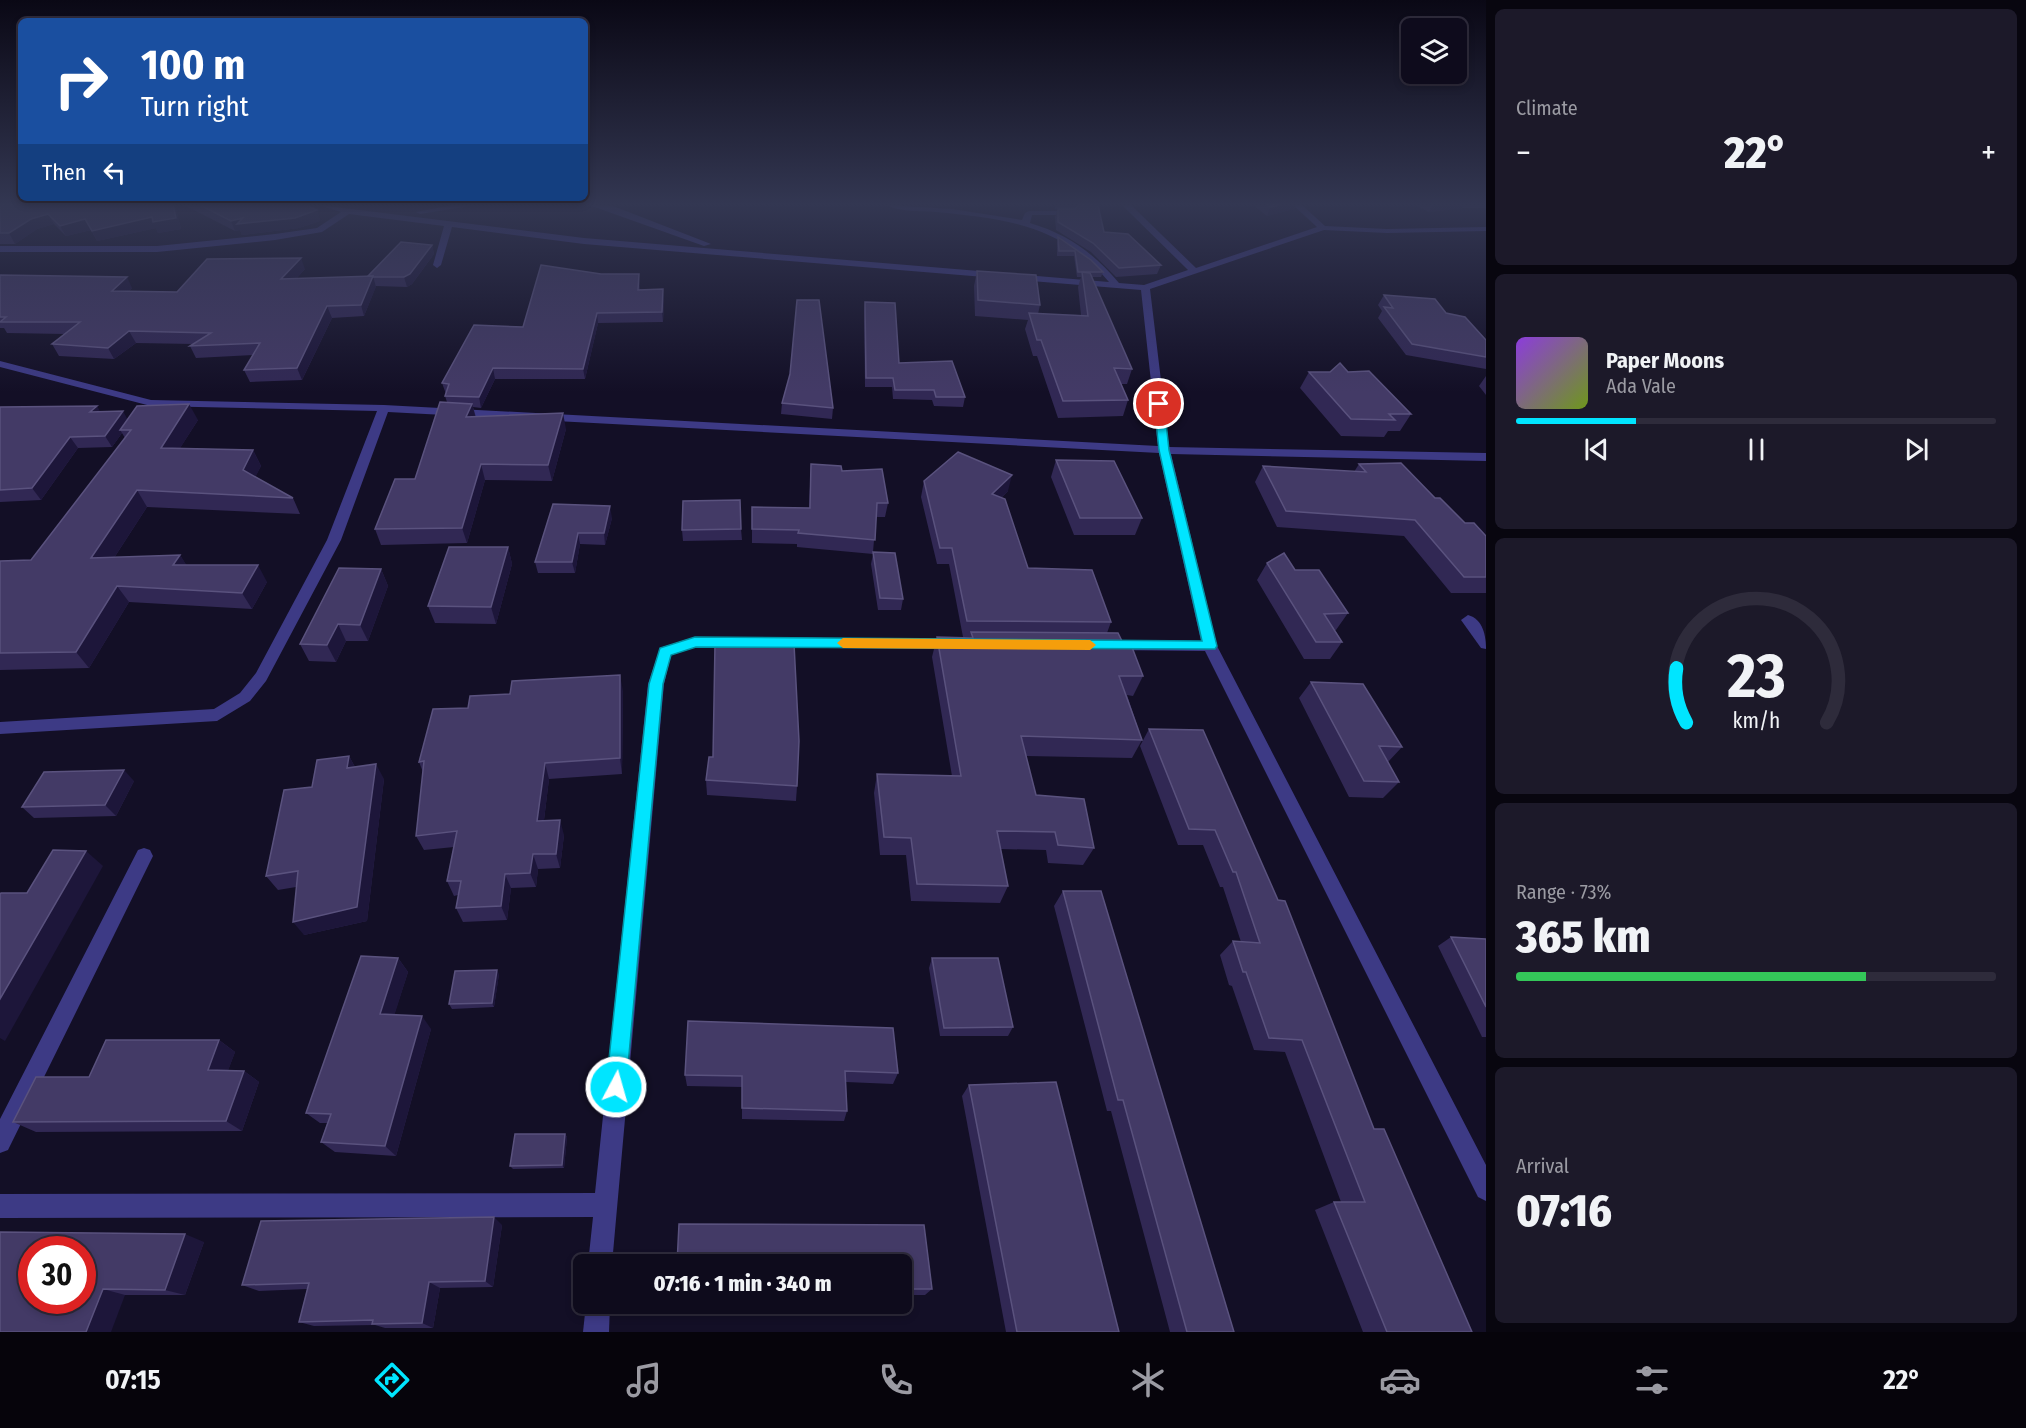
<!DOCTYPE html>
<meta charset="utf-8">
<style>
:root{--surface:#0e0b1c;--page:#1c1929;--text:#f1f3f6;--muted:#9b9ba3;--line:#2e2b3b;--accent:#00e5ff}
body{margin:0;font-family:"Fira Sans Condensed",sans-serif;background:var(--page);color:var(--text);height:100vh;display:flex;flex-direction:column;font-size:22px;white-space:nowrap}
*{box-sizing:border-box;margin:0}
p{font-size:20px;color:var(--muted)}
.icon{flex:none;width:33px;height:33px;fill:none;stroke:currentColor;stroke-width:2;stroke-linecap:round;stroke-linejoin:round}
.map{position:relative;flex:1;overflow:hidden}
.drawer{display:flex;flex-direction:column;gap:9px;padding:9px;background:#08060f;width:540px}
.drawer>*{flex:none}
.banner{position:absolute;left:18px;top:18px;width:570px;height:183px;border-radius:9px;box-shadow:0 3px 9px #0003,0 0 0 2px var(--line);background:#1a4fa0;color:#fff;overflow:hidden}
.fabs{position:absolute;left:1401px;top:18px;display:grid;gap:12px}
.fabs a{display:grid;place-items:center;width:66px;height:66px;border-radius:9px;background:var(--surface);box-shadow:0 3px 9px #0003,0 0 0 2px var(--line);font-size:30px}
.speed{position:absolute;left:18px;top:1236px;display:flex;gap:12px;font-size:30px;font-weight:700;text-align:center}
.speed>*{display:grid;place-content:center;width:78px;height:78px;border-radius:50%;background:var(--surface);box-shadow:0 3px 9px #0003,0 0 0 2px var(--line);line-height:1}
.speed .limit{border:9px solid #d22;background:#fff;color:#111}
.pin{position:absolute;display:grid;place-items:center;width:51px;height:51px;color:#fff;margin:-26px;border:3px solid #fff;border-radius:50%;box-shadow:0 2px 6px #0007}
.me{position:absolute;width:66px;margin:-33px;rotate:6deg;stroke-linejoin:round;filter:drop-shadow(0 0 4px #0008)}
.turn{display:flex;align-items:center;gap:21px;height:126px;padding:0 24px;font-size:27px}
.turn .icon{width:78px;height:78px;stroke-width:2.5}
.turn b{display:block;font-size:42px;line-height:51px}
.then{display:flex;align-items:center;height:57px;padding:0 24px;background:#0003;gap:12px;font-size:22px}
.big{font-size:45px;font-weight:800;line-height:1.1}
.drawer .widget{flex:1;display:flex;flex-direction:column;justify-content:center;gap:9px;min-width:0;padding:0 21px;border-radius:9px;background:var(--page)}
.drawer .dial{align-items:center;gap:0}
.dial svg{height:156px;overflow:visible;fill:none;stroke:var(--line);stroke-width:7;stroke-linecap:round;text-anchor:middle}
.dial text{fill:var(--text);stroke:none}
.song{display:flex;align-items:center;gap:18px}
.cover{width:72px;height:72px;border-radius:9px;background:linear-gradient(135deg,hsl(270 70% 55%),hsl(80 70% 35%))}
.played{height:6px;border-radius:3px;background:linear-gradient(90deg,var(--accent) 25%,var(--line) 25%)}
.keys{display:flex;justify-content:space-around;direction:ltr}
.heat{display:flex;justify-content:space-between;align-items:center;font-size:33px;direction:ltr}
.charge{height:9px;border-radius:4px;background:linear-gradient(90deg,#34c759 73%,var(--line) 0)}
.trip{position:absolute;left:573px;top:1254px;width:339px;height:60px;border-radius:9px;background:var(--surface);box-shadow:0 3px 9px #0003,0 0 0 2px var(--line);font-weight:800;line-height:60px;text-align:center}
.tab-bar{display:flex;height:96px;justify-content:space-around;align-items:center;background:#06040b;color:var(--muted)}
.tab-bar .icon{width:42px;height:42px}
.tab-bar .active{color:var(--accent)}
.tab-bar b{font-size:27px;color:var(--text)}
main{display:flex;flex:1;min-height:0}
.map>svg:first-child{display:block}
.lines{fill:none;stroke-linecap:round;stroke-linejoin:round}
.street{fill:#3d3a85;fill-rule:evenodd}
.wall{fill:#312854}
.shaded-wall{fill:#1d163a}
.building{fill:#433a66;stroke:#5a527e;stroke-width:1.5;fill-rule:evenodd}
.route{fill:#00e5ff;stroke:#0095a6;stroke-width:1.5}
.slow{fill:#f59e0b}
</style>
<main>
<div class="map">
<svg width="1486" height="1332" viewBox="0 0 1486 1332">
<rect width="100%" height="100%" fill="#130f26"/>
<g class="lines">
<!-- street -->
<g class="street">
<path d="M319,205l265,33 525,44c-48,-57 -102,-63 -173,-70 -14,-1 -37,0 -49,-7l65,4 70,11 3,-7 4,-2h41l4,2 -1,2h-41l-2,8c37,11 64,30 89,60l25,2 44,-15 -66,-65h9l65,63 121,-41 -24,-22h9l23,21 62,3 99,-2v4l-99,2 -63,-3 -174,59 19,158 317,6v8l-315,-7 46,192 269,519v36l-8,-4 -273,-546 -93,-1 -7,-5 7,-5 89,1 -42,-188 -771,-41 -47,128 -75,141 -16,20 -33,20 -217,13v-12l214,-13 26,-16 16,-20 71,-133 50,-129 -226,-5 -151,-39v-6l151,39 233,5 774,41 -17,-156 -557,-46 -132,-17 -11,38 -4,3 -4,-3 11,-39 -95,-12 -27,18 -47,8 -118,12h-157v-6h157l118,-12 42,-6 24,-16z"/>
<polygon points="453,205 476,205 420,214 416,212"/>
<polygon points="589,205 613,206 711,244 704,246"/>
<path d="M1468,615c15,4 18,21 18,34l-5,-1 -20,-28z"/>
<polygon points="695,637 956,639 963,644 956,649 696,647 671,655 664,684 612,1264 588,1264 593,1217 0,1218 0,1194 595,1193 648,684 660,648"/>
<polygon points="144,848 150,850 153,856 150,862 8,1150 0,1153 0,1119 138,850"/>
<polygon points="586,1304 610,1304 609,1332 583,1332"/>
</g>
</g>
<!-- wall -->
<g class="wall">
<polygon points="0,205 175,205 181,229 158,233 156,228 97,241 91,230 66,236 54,224 37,229 15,244 0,244"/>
<polygon points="184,205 306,205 317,210 320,221 299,228 242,235 240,230 235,231"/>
<polygon points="1055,205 1098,205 1104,232 1161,265 1157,274 1116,277 1091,252 1056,230 1055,217 1058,209 1070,209 1055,209"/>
<polygon points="1253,205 1296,205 1294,209 1267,216"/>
<polygon points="1415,205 1486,205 1486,208 1462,208 1429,212"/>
<polygon points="1058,237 1103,272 1101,277 1092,277 1132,369 1127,384 1121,384 1128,400 1123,416 1058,418 1037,356 1033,356 1025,329 1028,320 975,316 974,286 977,271 1040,305 1038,314 1081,315 1078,287 1081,277 1077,277 1074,256 1057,256 1057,242"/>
<polygon points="432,245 434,254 412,284 407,287 376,286 364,316 332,318 302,380 250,382 244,370 253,355 196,358 190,346 194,344 136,343 114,359 59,356 52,344 65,334 7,333 4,328 0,328 0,275 132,288 129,291 177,292 305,269 296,279 368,276"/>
<polygon points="640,283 640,289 664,299 663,322 598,323 585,379 495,379 481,408 473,407 476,417 566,429 552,481 485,480 467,543 381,545 375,529 415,479 447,402 445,396 446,394 442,383 523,327"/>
<polygon points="1384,295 1486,340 1486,369 1406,355 1378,318 1382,311 1378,305"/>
<polygon points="865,302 899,363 965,397 963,407 934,406 932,400 893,399 892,387 865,387 864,311"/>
<polygon points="1309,372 1348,372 1411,414 1400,431 1388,431 1384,437 1341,436 1300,388"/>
<polygon points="1486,376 1486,395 1479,386"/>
<polygon points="782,403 833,408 832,419 781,414"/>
<polygon points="0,407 100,412 128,419 198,420 180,448 253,450 261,466 255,477 293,498 300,514 147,507 114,558 180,555 186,565 267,582 252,609 129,602 89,668 0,670 0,561 31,560 125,438 122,433 112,447 78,448 41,500 0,502"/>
<polygon points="1056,460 1142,518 1135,535 1074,535 1051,477"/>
<polygon points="811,464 842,471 888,503 885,517 876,517 873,552 903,599 901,610 878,610 871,564 873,554 797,547 797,544 752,543 752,507 809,508"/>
<polygon points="1359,464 1435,498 1465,523 1486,536 1486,593 1451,593 1404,536 1277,527 1255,482 1263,466 1354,472"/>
<polygon points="924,481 1008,491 1001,498 1028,568 1111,622 1107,633 1122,641 1143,676 1133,696 1127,695 1142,740 1132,758 1026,756 1036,795 1094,848 1083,865 1048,863 1046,850 1000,849 1008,886 1000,903 911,901 906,855 880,855 874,793 877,774 952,776 932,657 937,637 970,638 970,637 963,637 949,564 937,564 921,497"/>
<polygon points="553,504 612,518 605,545 580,544 575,573 538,573 535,562"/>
<polygon points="741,529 742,540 683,541 682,530"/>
<polygon points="508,547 512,564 496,624 435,623 428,606"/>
<polygon points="1267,563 1295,570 1348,613 1336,630 1335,630 1342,642 1330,659 1304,659 1257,580"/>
<polygon points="381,569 388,586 368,641 346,641 336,662 309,661 300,644"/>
<polygon points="1311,682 1402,747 1388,762 1399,782 1383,798 1349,797 1299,698"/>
<polygon points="623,691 622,774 549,779 544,820 564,835 560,868 538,869 536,887 511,888 507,920 463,922 456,908 458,895 454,896 447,881 454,847 424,850 416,836 423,772 419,762 468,708"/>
<polygon points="1149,729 1203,730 1374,1129 1472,1332 1363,1332 1315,1210 1334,1202 1341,1202 1285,1052 1254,1050 1232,986 1229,985 1220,955 1233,941 1241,942 1223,887 1220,887 1203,845 1178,845 1140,746"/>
<polygon points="349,756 355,767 384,779 367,921 304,935 296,887 278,890 266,876 312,787"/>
<polygon points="706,780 797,786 796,801 707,795"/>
<polygon points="134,781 116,816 34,818 22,807"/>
<polygon points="1063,891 1234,1332 1170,1332 1111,1111 1107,1111 1054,906"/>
<polygon points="1451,937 1486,939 1486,1037 1482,1037 1438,946"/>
<polygon points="398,958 408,972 394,1015 431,1029 396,1156 335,1152 321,1142 327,1123 320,1123 306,1113"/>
<polygon points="932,958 1013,1027 1008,1036 940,1036 929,968"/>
<polygon points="499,974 494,1007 452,1009 449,1004"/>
<polygon points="688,1021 898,1073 893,1084 846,1082 847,1111 844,1121 742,1119 742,1087 687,1086 685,1075"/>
<polygon points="219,1040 235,1052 228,1070 244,1071 259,1082 242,1131 36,1132 13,1122 89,1077"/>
<polygon points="969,1085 1119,1332 1006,1332 962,1096"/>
<polygon points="565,1134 567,1137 564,1168 513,1169 510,1166"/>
<polygon points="502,1225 493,1287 440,1288 433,1328 385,1328 375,1325 314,1326 299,1322 307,1289 259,1291 242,1285"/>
<polygon points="204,1242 185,1295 125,1295 0,1332"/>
<polygon points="902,1264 932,1289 925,1295 902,1295"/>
</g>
<!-- shaded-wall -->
<g class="shaded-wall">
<polygon points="173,205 175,205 181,229 158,233 156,228 97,241 92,231"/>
<polygon points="1280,205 1296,205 1294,209 1267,216 1270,207"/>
<polygon points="1433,205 1463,205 1462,208 1429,212"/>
<polygon points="317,210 320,221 299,228 242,235 240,230 235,231 231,221"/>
<polygon points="48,214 54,224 37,229 15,244 9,233 31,219"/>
<polygon points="85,219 91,230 66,236 60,226"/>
<polygon points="432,245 434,254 412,284 407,287 404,277"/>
<polygon points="301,258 305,269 286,290 281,279"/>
<polygon points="639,274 640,283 639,299 638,290"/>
<polygon points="373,276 376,287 364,316 361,305"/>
<polygon points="127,277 132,288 118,302 112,291"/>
<polygon points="663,289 664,299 663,322 662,312"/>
<polygon points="327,306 332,318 302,380 297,368"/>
<polygon points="597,313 598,323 585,379 583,369"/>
<polygon points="129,331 136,343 114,359 108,348"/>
<polygon points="493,368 495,379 481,408 479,397"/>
<polygon points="189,404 198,420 170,464 161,448"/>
<polygon points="472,404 476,419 466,417"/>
<polygon points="97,406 104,418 90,412"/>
<polygon points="123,411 129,422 120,430 122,433 112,447 105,436"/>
<polygon points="563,413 566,429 552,481 548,465"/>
<polygon points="70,437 78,448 41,500 32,488"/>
<polygon points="253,450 261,466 251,486 243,470"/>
<polygon points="481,464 485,480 467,543 462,528"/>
<polygon points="1012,475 1008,491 988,509 992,494"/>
<polygon points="137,490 147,507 103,575 91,558"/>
<polygon points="610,506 612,518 605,545 604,533"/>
<polygon points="578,533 580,544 575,573 572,562"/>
<polygon points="508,547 512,564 496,624 491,607"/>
<polygon points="180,555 191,572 173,565"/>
<polygon points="258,565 267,582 252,609 242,593"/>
<polygon points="381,569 388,586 368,641 360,625"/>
<polygon points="117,586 129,602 89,668 76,652"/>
<polygon points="338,624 346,641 336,662 327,645"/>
<polygon points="620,675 623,691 622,774 620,758"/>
<polygon points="349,756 357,771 347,768"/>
<polygon points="545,763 549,779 542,836 537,821"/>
<polygon points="376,764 384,779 367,921 304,935 293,922"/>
<polygon points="124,770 134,781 116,816 105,805"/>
<polygon points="560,820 564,835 560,868 556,854"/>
<polygon points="86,851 103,866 5,1041 0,1038 0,999"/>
<polygon points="533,854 538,869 536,887 530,873"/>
<polygon points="505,874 511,888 507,920 501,906"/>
<polygon points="398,958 408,972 391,1026 380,1014"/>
<polygon points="497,970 499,974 494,1007 492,1003"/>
<polygon points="422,1016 431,1029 396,1156 385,1146"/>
<polygon points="219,1040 235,1052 224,1082 208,1070"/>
<polygon points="244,1071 259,1082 242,1131 226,1121"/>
<polygon points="565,1134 567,1137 564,1168 562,1165"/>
<polygon points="494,1217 502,1225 493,1287 485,1281"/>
<polygon points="185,1234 204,1242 185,1295 165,1290"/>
<polygon points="429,1282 440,1288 433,1328 422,1323"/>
<polygon points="103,1289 125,1295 111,1332 86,1332"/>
</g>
<!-- building -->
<g class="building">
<polygon points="0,205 173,205 176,218 153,222 152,217 92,231 85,219 60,226 48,214 31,219 9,233 0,233"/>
<polygon points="200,205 306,205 317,210 295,218 237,224 243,218 231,221"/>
<polygon points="1078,205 1098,205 1104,232 1128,234 1161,265 1119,268 1093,243 1058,222 1058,209 1075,209"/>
<polygon points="1267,205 1280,205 1270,207"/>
<polygon points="1058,237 1091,260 1103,272 1078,272 1075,251 1059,251"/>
<polygon points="401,242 432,245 410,274 404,277 373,277 373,276 368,276"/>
<polygon points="301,258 281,279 373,276 361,305 327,306 297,368 244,370 260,343 190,346 211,333 129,331 108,348 52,344 80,322 0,322 6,317 0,317 0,275 127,277 112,291 177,292 207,259"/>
<polygon points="541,265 601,274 639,274 638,290 663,289 662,312 597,313 583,369 493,368 479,397 445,396 449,384 442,383 474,325 523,327"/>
<polygon points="977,271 1036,275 1040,305 978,300"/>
<polygon points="1082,272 1090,273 1132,369 1114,368 1128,400 1063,401 1041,340 1037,340 1029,313 1088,316"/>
<polygon points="1384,295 1435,299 1446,313 1465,317 1486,340 1486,357 1412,344 1384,307 1393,308"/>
<polygon points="797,300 819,300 833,408 782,403 790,374"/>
<polygon points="865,302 895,303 899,363 952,361 965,397 936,397 934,390 895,390 893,378 866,378"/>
<polygon points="1340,363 1348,372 1369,371 1411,414 1389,414 1395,420 1351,419 1309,372 1330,372"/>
<polygon points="440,402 472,404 466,417 563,413 548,465 481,464 462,528 375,529 395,479 415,479"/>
<polygon points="189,404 161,448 253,450 243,470 293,498 137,490 91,558 180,555 173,565 258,565 242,593 117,586 76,652 0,653 0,561 31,560 131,430 120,430 137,406"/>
<polygon points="97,406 90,412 123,411 105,436 70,437 32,488 0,490 0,407"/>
<polygon points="958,452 1012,475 992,494 1005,499 1028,568 1092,570 1111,622 967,621 952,548 940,548 924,481"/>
<polygon points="1056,460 1114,461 1142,518 1080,518"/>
<polygon points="1401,463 1435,498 1440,498 1465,523 1474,523 1486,536 1486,577 1464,577 1415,520 1286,511 1263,466 1366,472 1359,464"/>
<polygon points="811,464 841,466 842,471 882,469 888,503 877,503 875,540 798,533 799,530 752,529 752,507 810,508"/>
<polygon points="740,500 741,529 682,530 683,501"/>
<polygon points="553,504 610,506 604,533 578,533 572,562 535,562"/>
<polygon points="449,547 508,547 491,607 428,606"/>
<polygon points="873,552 895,553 903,599 880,598"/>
<polygon points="1284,553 1295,570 1319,570 1348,613 1324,614 1342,642 1316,642 1267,563"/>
<polygon points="339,568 381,569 360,625 338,624 327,645 300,644"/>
<polygon points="971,632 1118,633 1122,641 1130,642 1143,676 1119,676 1142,740 1021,736 1036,795 1084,799 1094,848 1058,845 1055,832 997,831 1008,886 917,884 911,838 884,837 877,774 961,776 937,637 973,638"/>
<polygon points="715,644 794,644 799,741 797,786 706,780 709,757 713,757"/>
<polygon points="620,675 620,758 545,763 537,821 560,820 556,854 533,854 530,873 505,874 501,906 456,908 461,881 447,881 457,831 416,836 424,761 419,762 433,709 468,708 470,696 510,694 512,681"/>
<polygon points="1311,682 1363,684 1402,747 1379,746 1399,782 1364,781"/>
<polygon points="1149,729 1203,730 1278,900 1285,901 1374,1129 1384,1129 1472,1332 1387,1332 1334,1202 1365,1202 1302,1040 1269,1038 1246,972 1243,972 1233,941 1260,943 1236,872 1233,872 1215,830 1189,829"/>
<polygon points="349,756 347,768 376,764 357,907 293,922 298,871 266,876 284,790 312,787 317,760"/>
<polygon points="124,770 105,805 22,807 44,772"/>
<polygon points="53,850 86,851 0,999 0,894 1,893 27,893"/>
<polygon points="1063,891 1101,891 1234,1332 1187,1332 1123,1100 1118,1100"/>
<polygon points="1451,937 1486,939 1486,1007"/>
<polygon points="361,956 398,958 380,1014 422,1016 385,1146 321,1142 331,1114 306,1113"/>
<polygon points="932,958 998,958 1013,1027 944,1028"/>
<polygon points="497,970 492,1003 449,1004 455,971"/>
<polygon points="688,1021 893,1028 898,1073 845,1071 847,1111 742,1108 742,1076 685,1075"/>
<polygon points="106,1040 219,1040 208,1070 244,1071 226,1121 13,1122 36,1077 89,1077"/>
<polygon points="1056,1082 1119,1332 1017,1332 969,1085"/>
<polygon points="515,1134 565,1134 562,1165 510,1166"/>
<polygon points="494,1217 485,1281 429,1282 422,1323 372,1324 373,1320 299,1322 309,1283 242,1285 261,1221"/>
<polygon points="679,1224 924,1225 932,1289 902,1289 902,1264 677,1264"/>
<path d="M0,1232l185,2 -20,56 -62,-1 -17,43h-86zM32,1250h50v50h-50z"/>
</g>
<!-- sky -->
<linearGradient id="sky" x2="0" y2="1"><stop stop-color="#0a0815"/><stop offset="0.52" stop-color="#333752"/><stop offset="1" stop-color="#333752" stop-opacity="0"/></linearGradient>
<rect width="1486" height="392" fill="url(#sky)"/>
<!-- route -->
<polygon class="route" points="1159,401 1164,404 1169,450 1217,646 1215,649 696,647 671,655 663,684 626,1087 623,1094 616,1096 609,1094 606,1087 649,684 660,648 695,637 1202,641 1159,450 1154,404"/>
<!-- slow -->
<polygon class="slow" points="843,638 1090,640 1096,645 1090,650 843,648 837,643"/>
</svg>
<div class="fabs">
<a><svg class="icon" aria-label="layers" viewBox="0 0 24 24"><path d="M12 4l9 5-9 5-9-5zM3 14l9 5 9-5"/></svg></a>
</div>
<div class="speed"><div class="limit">30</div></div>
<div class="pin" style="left:1159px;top:404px;background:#d93025"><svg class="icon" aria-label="arrive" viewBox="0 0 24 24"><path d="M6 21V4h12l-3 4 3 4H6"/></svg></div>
<svg class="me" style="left:616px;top:1087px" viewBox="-20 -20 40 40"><circle r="17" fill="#00e5ff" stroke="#fff" stroke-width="3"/><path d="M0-11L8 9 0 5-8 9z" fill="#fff"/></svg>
<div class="trip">07:16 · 1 min · 340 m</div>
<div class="banner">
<div class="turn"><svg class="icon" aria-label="right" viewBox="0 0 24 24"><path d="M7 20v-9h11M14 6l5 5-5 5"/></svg><div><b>100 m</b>Turn right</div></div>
<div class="then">Then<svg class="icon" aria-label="left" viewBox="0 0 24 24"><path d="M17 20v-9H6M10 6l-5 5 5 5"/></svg></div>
</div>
</div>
<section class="drawer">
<div class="widget"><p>Climate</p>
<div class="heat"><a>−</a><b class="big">22°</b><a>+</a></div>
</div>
<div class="widget">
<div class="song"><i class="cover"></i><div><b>Paper Moons</b><p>Ada Vale</p></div></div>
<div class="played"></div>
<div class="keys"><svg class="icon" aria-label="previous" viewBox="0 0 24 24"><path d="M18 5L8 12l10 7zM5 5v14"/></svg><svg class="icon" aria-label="pause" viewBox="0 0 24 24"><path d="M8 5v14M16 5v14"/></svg><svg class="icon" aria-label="next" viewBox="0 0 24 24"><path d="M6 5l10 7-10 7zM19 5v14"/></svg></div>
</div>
<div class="widget dial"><svg viewBox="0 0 100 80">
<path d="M14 69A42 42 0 1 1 86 69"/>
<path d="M14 69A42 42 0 0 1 9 41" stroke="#00e5ff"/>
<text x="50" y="56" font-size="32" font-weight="700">23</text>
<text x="50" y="72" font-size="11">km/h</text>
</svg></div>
<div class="widget"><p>Range · 73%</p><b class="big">365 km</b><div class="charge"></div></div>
<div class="widget"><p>Arrival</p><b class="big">07:16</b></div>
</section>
</main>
<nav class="tab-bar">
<b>07:15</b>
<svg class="icon active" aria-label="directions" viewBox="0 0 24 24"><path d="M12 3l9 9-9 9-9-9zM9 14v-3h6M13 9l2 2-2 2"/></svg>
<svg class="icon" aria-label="music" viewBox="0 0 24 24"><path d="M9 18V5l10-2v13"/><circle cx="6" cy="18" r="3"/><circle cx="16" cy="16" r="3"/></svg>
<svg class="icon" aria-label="phone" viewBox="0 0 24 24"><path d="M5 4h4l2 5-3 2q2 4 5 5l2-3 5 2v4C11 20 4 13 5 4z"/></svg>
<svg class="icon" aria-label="climate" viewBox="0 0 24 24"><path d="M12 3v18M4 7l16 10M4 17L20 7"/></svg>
<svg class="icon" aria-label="car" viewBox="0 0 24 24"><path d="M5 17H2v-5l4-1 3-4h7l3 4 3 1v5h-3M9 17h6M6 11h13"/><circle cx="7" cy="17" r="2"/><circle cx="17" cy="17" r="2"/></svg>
<svg class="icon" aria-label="filters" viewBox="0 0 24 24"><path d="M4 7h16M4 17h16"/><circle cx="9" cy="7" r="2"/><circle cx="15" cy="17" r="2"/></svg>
<b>22°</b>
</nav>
